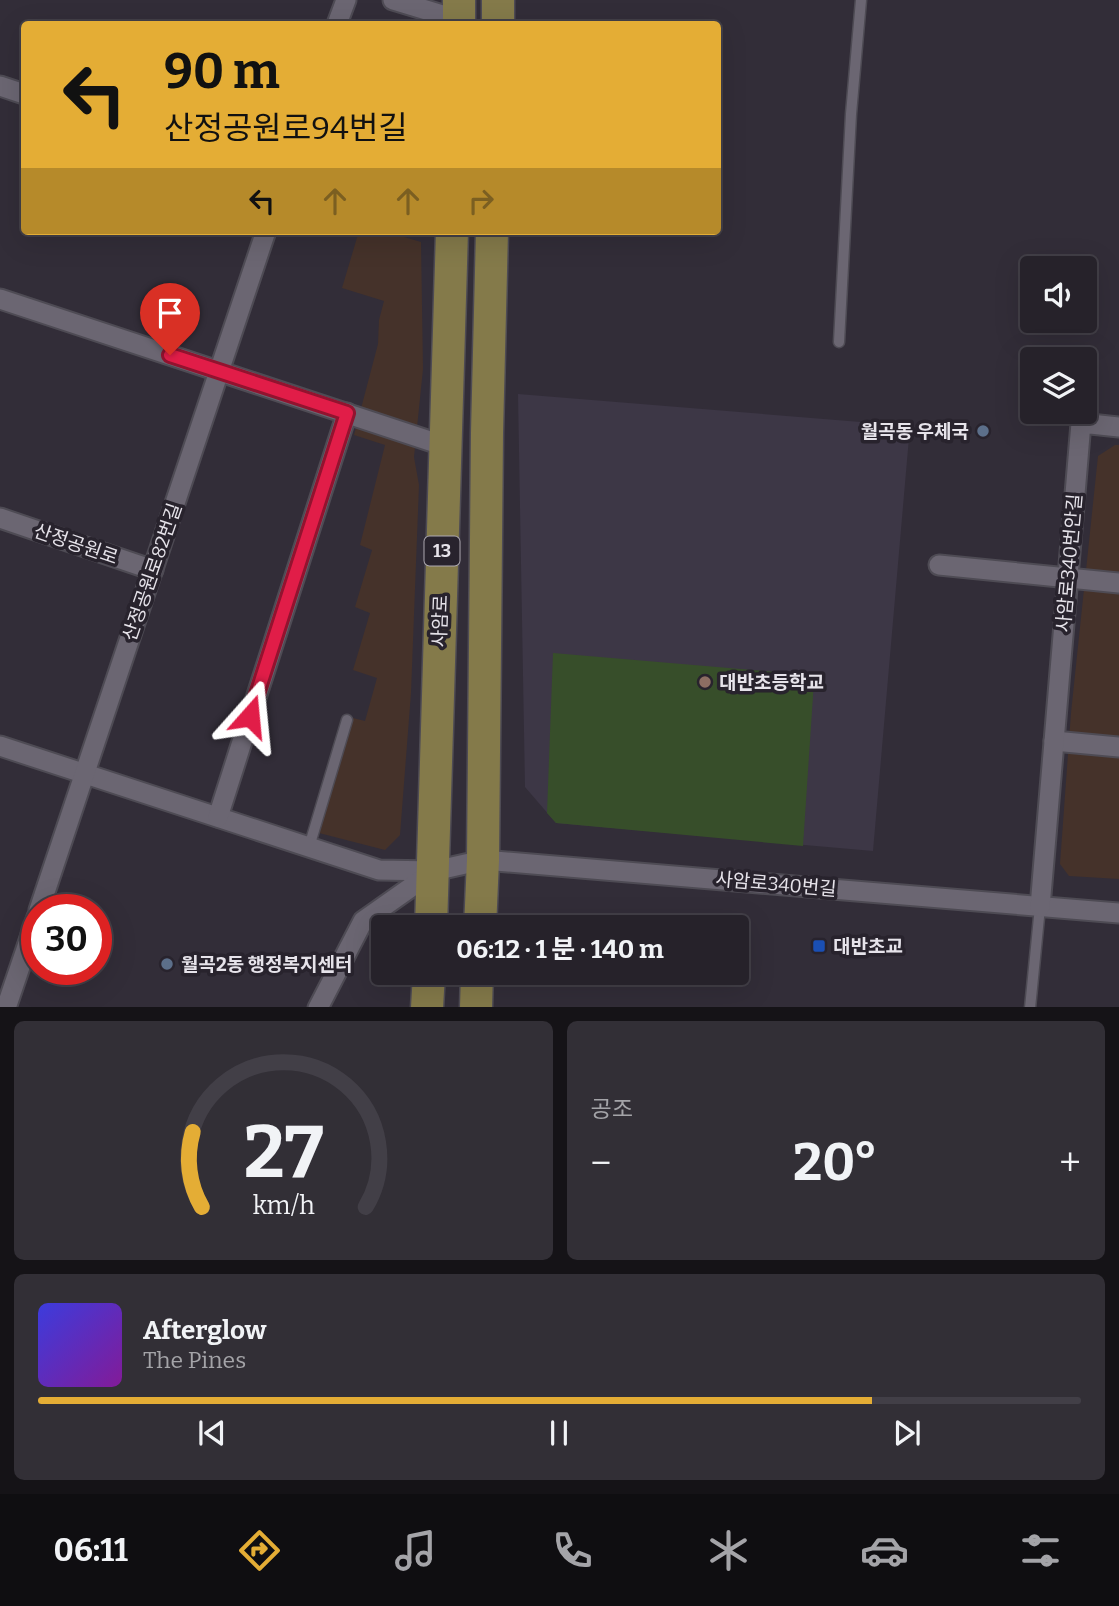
<!DOCTYPE html>
<html lang="ko">
<meta charset="utf-8">
<style>
:root{--surface:#26222a;--page:#322f36;--text:#f1f3f6;--muted:#a4a4a8;--line:#423f47;--accent:#e4ad35}
body{margin:0;font-family:Bitter,"Noto Sans KR",serif;background:var(--page);color:var(--text);height:100vh;display:flex;flex-direction:column;font-size:26px;white-space:nowrap}
*{box-sizing:border-box;margin:0}
p{font-size:23px;color:var(--muted)}
.icon{flex:none;width:38px;height:38px;fill:none;stroke:currentColor;stroke-width:2;stroke-linecap:round;stroke-linejoin:round}
.map{position:relative;height:1007px;overflow:hidden}
.sheet{display:flex;flex-direction:column;gap:14px;padding:14px;background:#151317;flex:1}
.sheet>*{flex:none}
.guide{position:absolute;left:21px;top:21px;width:700px;height:214px;border-radius:7px;box-shadow:0 7px 28px #0002,0 0 0 2px var(--line);background:#e4ad35;color:#111;overflow:hidden}
.buttons{position:absolute;left:1020px;top:256px;display:grid;gap:14px}
.buttons a{display:grid;place-items:center;width:77px;height:77px;border-radius:7px;background:var(--surface);box-shadow:0 7px 28px #0002,0 0 0 2px var(--line);font-size:35px}
.speed{position:absolute;left:21px;top:894px;display:flex;gap:14px;font-size:35px;font-weight:700;text-align:center}
.speed>*{display:grid;place-content:center;width:91px;height:91px;border-radius:50%;background:var(--surface);box-shadow:0 7px 28px #0002,0 0 0 2px var(--line);line-height:1}
.speed .limit{border:10px solid #d22;background:#fff;color:#111}
.pin{position:absolute;display:grid;place-items:center;width:60px;height:60px;color:#fff;margin:-72px -30px;border-radius:50% 50% 50% 0;rotate:-45deg;box-shadow:0 0 7px #0007}
.pin .icon{rotate:45deg}
.me{position:absolute;width:77px;margin:-38px;rotate:18deg;stroke-linejoin:round;filter:drop-shadow(0 0 5px #0008)}
.turn{display:flex;align-items:center;gap:24px;height:147px;padding:0 28px;font-size:32px}
.turn .icon{width:91px;height:91px;stroke-width:2.5}
.turn b{display:block;font-size:49px;line-height:60px}
.lanes{display:flex;align-items:center;height:66px;padding:0 28px;background:#0003;justify-content:center;gap:35px;direction:ltr}
.lanes .off{opacity:.35}
.big{font-size:52px;font-weight:700;line-height:1.1}
.sheet .tile{flex:1;display:flex;flex-direction:column;justify-content:center;gap:10px;min-width:0;padding:0 24px;border-radius:10px;background:var(--page)}
.sheet .dial{align-items:center;gap:0}
.dial svg{height:182px;overflow:visible;fill:none;stroke:var(--line);stroke-width:7;stroke-linecap:round;text-anchor:middle}
.dial text{fill:var(--text);stroke:none}
.song{display:flex;align-items:center;gap:21px}
.cover{width:84px;height:84px;border-radius:10px;background:linear-gradient(135deg,hsl(240 70% 55%),hsl(290 70% 35%))}
.played{height:7px;border-radius:4px;background:linear-gradient(90deg,var(--accent) 80%,var(--line) 80%)}
.keys{display:flex;justify-content:space-around;direction:ltr}
.heat{display:flex;justify-content:space-between;align-items:center;font-size:38px;direction:ltr}
.sheet .tiles{flex:1;display:grid;gap:14px;grid-template-columns:1fr 1fr}
.tile:last-child{grid-column:span 2}
.trip{position:absolute;left:371px;top:915px;width:378px;height:70px;border-radius:7px;background:var(--surface);box-shadow:0 7px 28px #0002,0 0 0 2px var(--line);font-weight:700;line-height:70px;text-align:center}
.dock{display:flex;height:112px;justify-content:space-around;align-items:center;background:#0f0e11;color:var(--muted)}
.dock .icon{width:49px;height:49px}
.dock .current{color:var(--accent)}
.dock b{font-size:32px;color:var(--text)}
.map>svg:first-child{display:block}
.commercial{fill:#45322a}
.built{fill:#3d3746}
.green{fill:#374e2a}
.lines{fill:none;stroke-linecap:round;stroke-linejoin:round}
.lane-casing{stroke:#4e4b54;stroke-width:13}
.street-casing{stroke:#4e4b54;stroke-width:23}
.primary-casing{stroke:#4e4b54;stroke-width:35}
.lane{stroke:#6b6672;stroke-width:10}
.street{stroke:#6b6672;stroke-width:19}
.primary{stroke:#847a4a;stroke-width:32}
.route-casing{stroke:#92132f;stroke-width:18}
.route{stroke:#e11d48;stroke-width:12}
.service-dot{fill:#5c6f8a;stroke:#28232d;stroke-width:2.5}
.education-dot{fill:#8d6e63;stroke:#28232d;stroke-width:2.5}
.transit-dot{fill:#1a4fb4;stroke:#28232d;stroke-width:2.5}
.labels{text-anchor:middle;dominant-baseline:central;stroke-width:7;stroke-linejoin:round;paint-order:stroke}
.shield{fill:#28232d;stroke:#ada9b1;stroke-width:2}
.shield-label{font-size:18px;font-weight:bold;fill:#e6e3ea}
.poi-label{font-size:19px;font-weight:bold;fill:#e6e3ea;stroke:#28232d;text-anchor:start}
.street-label{font-size:19px;fill:#e6e3ea;stroke:#28232d}
</style>
<div class="map">
<svg width="1119" height="1008" viewBox="0 0 1119 1008">
<rect width="100%" height="100%" fill="#322d38"/>
<!-- commercial -->
<g class="commercial">
<polygon points="359,231 384,231 421,242 423,369 414,457 419,485 411,693 400,835 385,850 319,833 353,718 365,721 377,678 353,670 370,613 355,607 372,550 360,545 385,445 354,435 378,344 379,320 384,301 342,288"/>
<polygon points="1115,445 1119,445 1119,879 1069,876 1060,864 1071,713 1098,456"/>
</g>
<!-- built -->
<polygon class="built" points="518,394 910,426 873,851 556,823 525,787"/>
<!-- green -->
<polygon class="green" points="553,653 788,673 806,675 814,681 803,846 556,823 547,813"/>
<g class="lines">
<!-- lane casing -->
<g class="lane-casing">
<g id="lane">
<polyline points="839,342 851,114 861,0"/>
<polyline points="309,847 347,720"/>
<polyline points="1030,1008 1040,907"/>
</g>
</g>
<!-- street casing -->
<g class="street-casing">
<g id="street">
<polyline points="393,0 459,20"/>
<polyline points="337,24 346,0"/>
<polyline points="0,86 24,94"/>
<polyline points="0,299 445,446"/>
<polyline points="0,518 153,570"/>
<polyline points="939,565 1119,583"/>
<polyline points="1054,741 1119,747"/>
<polyline points="0,746 379,870 434,871 483,860 1119,913"/>
<polyline points="218,817 347,413"/>
<polyline points="1040,907 1081,423 1119,427"/>
<polyline points="39,910 266,231"/>
<polyline points="6,1008 37,917"/>
<polyline points="318,1008 363,921 434,871"/>
</g>
</g>
<!-- primary casing -->
<g class="primary-casing">
<g id="primary">
<polyline points="459,24 459,0"/>
<polyline points="498,24 498,0"/>
<polyline points="431,928 452,231"/>
<polyline points="480,928 483,860 487,433 492,231"/>
<polyline points="427,1008 429,973"/>
<polyline points="476,1008 477,973"/>
</g>
</g>
<!-- lane -->
<use href="#lane" class="lane"/>
<!-- street -->
<use href="#street" class="street"/>
<!-- primary -->
<use href="#primary" class="primary"/>
</g>
<g class="lines">
<!-- route casing -->
<g class="route-casing">
<polyline id="route" points="170,355 347,413 250,716"/>
</g>
<!-- route -->
<use href="#route" class="route"/>
</g>
<!-- markers -->
<g class="service-dot">
<circle cx="983" cy="431" r="7"/>
<circle cx="167" cy="964" r="7"/>
</g>
<circle class="education-dot" cx="705" cy="682" r="7"/>
<rect class="transit-dot" x="812" y="939" width="14" height="14" rx="3.5"/>
<g class="labels">
<!-- shield labels -->
<rect class="shield" x="424.5" y="536.5" width="35" height="29" rx="5"/>
<g class="shield-label">
<text x="442" y="551">13</text>
</g>
<!-- poi labels -->
<g class="poi-label">
<text x="969" y="431" text-anchor="end">월곡동 우체국</text>
<text x="719" y="682">대반초등학교</text>
<text x="833" y="946">대반초교</text>
<text x="181" y="964">월곡2동 행정복지센터</text>
</g>
<!-- street labels -->
<g class="street-label">
<text transform="translate(76 544) rotate(19)">산정공원로</text>
<text transform="translate(1069 563) rotate(-85)">사암로340번안길</text>
<text transform="translate(152 572) rotate(-71)">산정공원로82번길</text>
<text transform="translate(440 621) rotate(-88)">사암로</text>
<text transform="translate(776 884) rotate(5)">사암로340번길</text>
</g>
</g>
</svg>
<div class="buttons">
<a><svg class="icon" aria-label="sound" viewBox="0 0 24 24"><path d="M4 9h4l5-4v14l-5-4H4zM17 9q2 3 0 6"/></svg></a>
<a><svg class="icon" aria-label="layers" viewBox="0 0 24 24"><path d="M12 4l9 5-9 5-9-5zM3 14l9 5 9-5"/></svg></a>
</div>
<div class="speed"><div class="limit">30</div></div>
<div class="pin" style="left:170px;top:355px;background:#d93025"><svg class="icon" aria-label="arrive" viewBox="0 0 24 24"><path d="M6 21V4h12l-3 4 3 4H6"/></svg></div>
<svg class="me" style="left:250px;top:716px" viewBox="-20 -20 40 40"><path d="M0-17L14 15 0 8-14 15z" fill="#e11d48" stroke="#fff" stroke-width="4"/></svg>
<div class="trip">06:12 · 1 분 · 140 m</div>
<div class="guide">
<div class="turn"><svg class="icon" aria-label="left" viewBox="0 0 24 24"><path d="M17 20v-9H6M10 6l-5 5 5 5"/></svg><div><b>90 m</b>산정공원로94번길</div></div>
<div class="lanes"><svg class="icon" aria-label="left" viewBox="0 0 24 24"><path d="M17 20v-9H6M10 6l-5 5 5 5"/></svg><svg class="icon off" aria-label="ahead" viewBox="0 0 24 24"><path d="M12 20V5M6 11l6-6 6 6"/></svg><svg class="icon off" aria-label="ahead" viewBox="0 0 24 24"><path d="M12 20V5M6 11l6-6 6 6"/></svg><svg class="icon off" aria-label="right" viewBox="0 0 24 24"><path d="M7 20v-9h11M14 6l5 5-5 5"/></svg></div>
</div>
</div>
<section class="sheet">
<div class="tiles">
<div class="tile dial"><svg viewBox="0 0 100 80">
<path d="M14 69A42 42 0 1 1 86 69"/>
<path d="M14 69A42 42 0 0 1 10 36" stroke="#e4ad35"/>
<text x="50" y="56" font-size="32" font-weight="700">27</text>
<text x="50" y="72" font-size="11">km/h</text>
</svg></div>
<div class="tile"><p>공조</p>
<div class="heat"><a>−</a><b class="big">20°</b><a>+</a></div>
</div>
<div class="tile">
<div class="song"><i class="cover"></i><div><b>Afterglow</b><p>The Pines</p></div></div>
<div class="played"></div>
<div class="keys"><svg class="icon" aria-label="previous" viewBox="0 0 24 24"><path d="M18 5L8 12l10 7zM5 5v14"/></svg><svg class="icon" aria-label="pause" viewBox="0 0 24 24"><path d="M8 5v14M16 5v14"/></svg><svg class="icon" aria-label="next" viewBox="0 0 24 24"><path d="M6 5l10 7-10 7zM19 5v14"/></svg></div>
</div>
</div>
</section>
<nav class="dock">
<b>06:11</b>
<svg class="icon current" aria-label="directions" viewBox="0 0 24 24"><path d="M12 3l9 9-9 9-9-9zM9 14v-3h6M13 9l2 2-2 2"/></svg>
<svg class="icon" aria-label="music" viewBox="0 0 24 24"><path d="M9 18V5l10-2v13"/><circle cx="6" cy="18" r="3"/><circle cx="16" cy="16" r="3"/></svg>
<svg class="icon" aria-label="phone" viewBox="0 0 24 24"><path d="M5 4h4l2 5-3 2q2 4 5 5l2-3 5 2v4C11 20 4 13 5 4z"/></svg>
<svg class="icon" aria-label="climate" viewBox="0 0 24 24"><path d="M12 3v18M4 7l16 10M4 17L20 7"/></svg>
<svg class="icon" aria-label="car" viewBox="0 0 24 24"><path d="M5 17H2v-5l4-1 3-4h7l3 4 3 1v5h-3M9 17h6M6 11h13"/><circle cx="7" cy="17" r="2"/><circle cx="17" cy="17" r="2"/></svg>
<svg class="icon" aria-label="filters" viewBox="0 0 24 24"><path d="M4 7h16M4 17h16"/><circle cx="9" cy="7" r="2"/><circle cx="15" cy="17" r="2"/></svg>
</nav>
